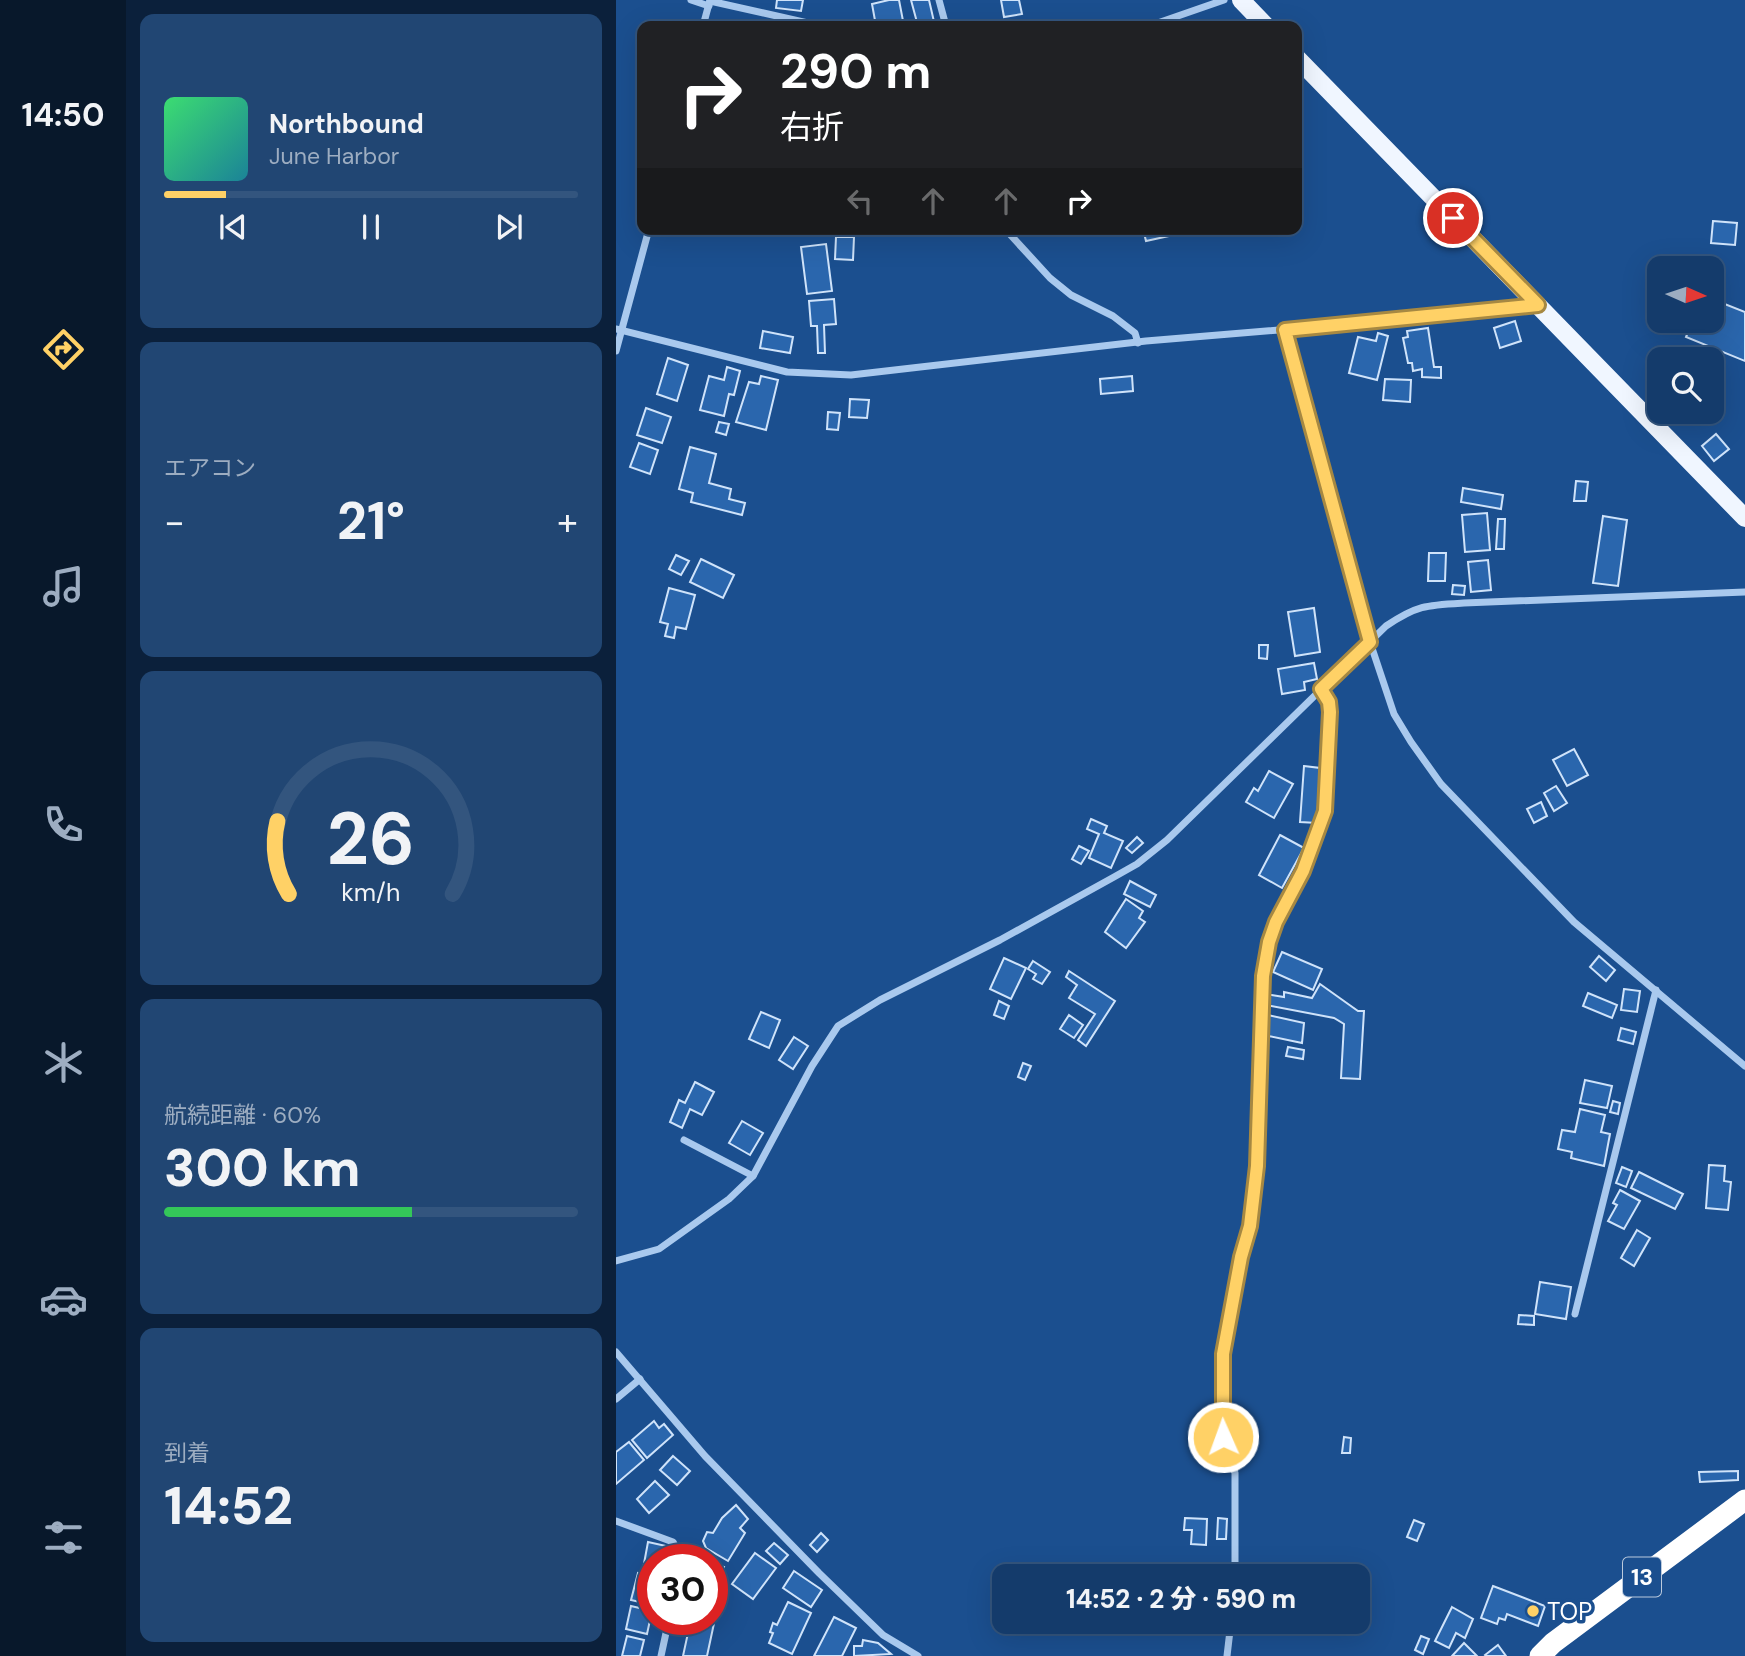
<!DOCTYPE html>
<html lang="ja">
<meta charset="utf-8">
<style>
:root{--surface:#143b6b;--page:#214673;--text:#f1f3f6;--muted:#9dadc1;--line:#33557e;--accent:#ffd166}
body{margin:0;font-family:"DM Sans","Noto Sans JP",sans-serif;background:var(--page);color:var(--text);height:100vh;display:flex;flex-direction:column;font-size:26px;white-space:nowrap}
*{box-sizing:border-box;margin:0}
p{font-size:23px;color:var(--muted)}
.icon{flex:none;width:38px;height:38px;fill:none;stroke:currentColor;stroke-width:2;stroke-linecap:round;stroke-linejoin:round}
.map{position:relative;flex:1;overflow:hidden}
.details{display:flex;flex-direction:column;gap:14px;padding:14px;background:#0b203b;width:490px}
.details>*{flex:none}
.top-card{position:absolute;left:21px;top:21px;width:665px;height:214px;border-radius:14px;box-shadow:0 7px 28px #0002,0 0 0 2px var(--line);background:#202124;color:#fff;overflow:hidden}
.needle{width:46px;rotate:93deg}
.controls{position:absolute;left:1031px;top:256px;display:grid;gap:14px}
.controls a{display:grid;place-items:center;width:77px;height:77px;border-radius:14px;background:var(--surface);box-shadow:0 7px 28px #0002,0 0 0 2px var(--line);font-size:35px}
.speed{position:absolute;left:21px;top:1544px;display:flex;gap:14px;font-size:35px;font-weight:700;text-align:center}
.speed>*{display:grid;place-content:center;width:91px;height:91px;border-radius:50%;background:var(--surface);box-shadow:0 7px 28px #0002,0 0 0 2px var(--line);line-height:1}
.speed .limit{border:10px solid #d22;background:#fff;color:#111}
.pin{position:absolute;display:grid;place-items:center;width:60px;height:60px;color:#fff;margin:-30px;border:4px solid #fff;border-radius:50%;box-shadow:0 2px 7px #0007}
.me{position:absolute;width:77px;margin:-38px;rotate:358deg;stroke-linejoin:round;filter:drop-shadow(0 0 5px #0008)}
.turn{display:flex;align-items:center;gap:24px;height:147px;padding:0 28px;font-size:32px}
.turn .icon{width:91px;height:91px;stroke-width:2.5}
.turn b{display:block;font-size:49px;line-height:60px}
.lanes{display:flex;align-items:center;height:66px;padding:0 28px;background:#0003;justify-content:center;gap:35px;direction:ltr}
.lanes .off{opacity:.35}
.big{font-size:52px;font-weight:800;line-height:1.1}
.details .card{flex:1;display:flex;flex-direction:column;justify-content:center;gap:10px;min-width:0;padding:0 24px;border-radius:14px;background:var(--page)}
.details .dial{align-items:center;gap:0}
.dial svg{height:182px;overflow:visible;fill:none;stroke:var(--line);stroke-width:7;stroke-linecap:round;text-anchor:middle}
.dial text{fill:var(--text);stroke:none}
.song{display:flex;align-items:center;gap:21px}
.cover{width:84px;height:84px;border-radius:10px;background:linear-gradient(135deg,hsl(140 70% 55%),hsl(190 70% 35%))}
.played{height:7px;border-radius:4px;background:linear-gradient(90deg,var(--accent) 15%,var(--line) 15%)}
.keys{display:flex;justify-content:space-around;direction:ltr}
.heat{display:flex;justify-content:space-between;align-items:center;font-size:38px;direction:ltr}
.charge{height:10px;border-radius:5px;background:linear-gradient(90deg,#34c759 60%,var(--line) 0)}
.trip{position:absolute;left:376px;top:1564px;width:378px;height:70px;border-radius:14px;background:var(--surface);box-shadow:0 7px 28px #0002,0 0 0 2px var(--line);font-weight:800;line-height:70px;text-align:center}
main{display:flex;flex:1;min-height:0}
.tab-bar{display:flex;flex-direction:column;width:126px;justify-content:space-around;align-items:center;background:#08182b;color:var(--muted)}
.tab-bar .icon{width:49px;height:49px}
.tab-bar .active{color:var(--accent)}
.tab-bar b{font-size:32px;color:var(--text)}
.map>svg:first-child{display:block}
.building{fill:#2a66ad;stroke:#cfe3fa;stroke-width:2}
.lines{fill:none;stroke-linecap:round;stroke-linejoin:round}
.street{stroke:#a9c9ee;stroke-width:7}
.primary{stroke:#f0f6ff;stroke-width:18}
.highway{stroke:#fff;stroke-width:21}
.route-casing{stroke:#a68842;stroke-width:18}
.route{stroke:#ffd166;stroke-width:12}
.poi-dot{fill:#ffd166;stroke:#1b4f8f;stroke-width:2.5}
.labels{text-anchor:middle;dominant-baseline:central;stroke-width:7;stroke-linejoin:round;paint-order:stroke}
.shield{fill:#1b4f8f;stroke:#bbcadd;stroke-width:2}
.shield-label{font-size:23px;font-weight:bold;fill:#fff}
.poi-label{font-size:24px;fill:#fff;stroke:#1b4f8f;text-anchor:start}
</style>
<main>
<nav class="tab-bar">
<b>14:50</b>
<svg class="icon active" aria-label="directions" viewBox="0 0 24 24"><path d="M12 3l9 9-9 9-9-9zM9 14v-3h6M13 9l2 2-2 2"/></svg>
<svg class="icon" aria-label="music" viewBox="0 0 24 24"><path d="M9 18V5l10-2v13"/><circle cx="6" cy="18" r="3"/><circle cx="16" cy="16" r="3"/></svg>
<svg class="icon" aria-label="phone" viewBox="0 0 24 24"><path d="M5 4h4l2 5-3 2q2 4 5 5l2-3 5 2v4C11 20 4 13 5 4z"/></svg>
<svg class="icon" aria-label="climate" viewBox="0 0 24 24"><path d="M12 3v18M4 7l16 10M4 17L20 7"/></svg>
<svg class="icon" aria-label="car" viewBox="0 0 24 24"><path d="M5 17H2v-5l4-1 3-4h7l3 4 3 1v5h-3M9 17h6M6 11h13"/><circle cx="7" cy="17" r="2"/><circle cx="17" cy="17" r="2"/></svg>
<svg class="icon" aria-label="filters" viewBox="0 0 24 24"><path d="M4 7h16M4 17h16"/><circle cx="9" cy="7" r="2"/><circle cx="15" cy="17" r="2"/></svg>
</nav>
<section class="details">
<div class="card">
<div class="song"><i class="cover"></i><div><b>Northbound</b><p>June Harbor</p></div></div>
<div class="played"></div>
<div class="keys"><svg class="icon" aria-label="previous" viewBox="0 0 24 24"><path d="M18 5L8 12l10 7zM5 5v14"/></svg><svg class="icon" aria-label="pause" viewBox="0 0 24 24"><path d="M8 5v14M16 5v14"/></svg><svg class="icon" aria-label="next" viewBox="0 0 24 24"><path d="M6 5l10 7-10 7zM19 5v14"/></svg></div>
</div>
<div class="card"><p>エアコン</p>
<div class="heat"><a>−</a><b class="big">21°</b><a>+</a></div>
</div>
<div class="card dial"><svg viewBox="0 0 100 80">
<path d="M14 69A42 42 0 1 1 86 69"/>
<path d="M14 69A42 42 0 0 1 9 37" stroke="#ffd166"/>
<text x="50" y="56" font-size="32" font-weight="700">26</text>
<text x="50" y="72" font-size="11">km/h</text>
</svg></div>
<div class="card"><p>航続距離 · 60%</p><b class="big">300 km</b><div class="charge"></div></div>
<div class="card"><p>到着</p><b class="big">14:52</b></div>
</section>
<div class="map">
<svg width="1129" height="1656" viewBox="0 0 1129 1656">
<rect width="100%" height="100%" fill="#1b4f8f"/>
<!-- building -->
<g class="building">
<polygon points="161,0 187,0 185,11 160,8"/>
<polygon points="273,0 283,0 288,26 260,26 256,4"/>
<polygon points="295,0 313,0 319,26 302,26"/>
<polygon points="385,0 403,0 406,14 388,17"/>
<polygon points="1097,221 1121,223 1119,245 1095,243"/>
<polygon points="527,229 567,229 567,233 530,241"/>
<polygon points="220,237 238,237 237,260 219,259"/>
<polygon points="210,244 216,291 191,294 185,247"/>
<polygon points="218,299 220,324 208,325 209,353 202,353 201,326 195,326 193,301"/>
<polygon points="1096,299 1129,312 1129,361 1070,337 1077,320 1096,320"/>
<polygon points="899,321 905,341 884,348 878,328"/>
<polygon points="812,328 818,367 825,367 825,378 806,377 806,369 797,371 796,363 792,363 787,338 792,337 791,331"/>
<polygon points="147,331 177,337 174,353 144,348"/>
<polygon points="762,333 772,336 761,380 733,373 742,337 760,341"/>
<polygon points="52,358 72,365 61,401 41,394"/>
<polygon points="111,367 124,371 118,395 113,394 108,416 84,410 93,376 108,380"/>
<polygon points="145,376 162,380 150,430 120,422 133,382 143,384"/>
<polygon points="516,376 517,391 485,394 484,379"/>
<polygon points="769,379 795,380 794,402 767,400"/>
<polygon points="234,399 253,400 251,418 233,417"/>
<polygon points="30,408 55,417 46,443 21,435"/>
<polygon points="212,412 224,413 222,430 211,429"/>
<polygon points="103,422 113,424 110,435 100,432"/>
<polygon points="1100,434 1113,449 1098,461 1086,446"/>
<polygon points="23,443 42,450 34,474 14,467"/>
<polygon points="74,447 100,454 93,483 115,489 113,499 129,503 126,515 75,502 77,493 63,489"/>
<polygon points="960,481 972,482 970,501 958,501"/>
<polygon points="847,488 887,495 885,509 845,502"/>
<polygon points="871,513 874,550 849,552 846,515"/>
<polygon points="987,516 1011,520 1002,586 977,583"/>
<polygon points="882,519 889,519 888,549 880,549"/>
<polygon points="813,553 830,553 829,581 812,581"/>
<polygon points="60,555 73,561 65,575 53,569"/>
<polygon points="85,559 118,575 107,598 74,582"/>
<polygon points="872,560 875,590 855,592 852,562"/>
<polygon points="837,585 849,586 848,595 836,594"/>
<polygon points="53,588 79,595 70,629 60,627 58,638 49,636 52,624 44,622"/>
<polygon points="698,608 704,652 679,656 672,612"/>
<polygon points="643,645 652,645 651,659 643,658"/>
<polygon points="698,663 701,679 688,682 689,690 666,694 662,669"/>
<polygon points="958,749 972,775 951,786 937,760"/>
<polygon points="688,766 704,768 701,823 684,822"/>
<polygon points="653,771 677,784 658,818 630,802 638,788 642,791"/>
<polygon points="940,786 951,803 938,811 928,793"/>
<polygon points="925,802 931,816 918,823 911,809"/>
<polygon points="475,819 491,826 488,833 507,841 495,868 473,858 483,834 471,829"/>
<polygon points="664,835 688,848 666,888 643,875"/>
<polygon points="521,837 527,843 516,853 510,848"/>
<polygon points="463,846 473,851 465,864 456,859"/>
<polygon points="514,881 540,895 534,907 508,894"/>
<polygon points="510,899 527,911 523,918 529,922 510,948 489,932"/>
<polygon points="666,952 706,969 697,990 657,972"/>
<polygon points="983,956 999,970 990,981 974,967"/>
<polygon points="388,958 410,968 395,999 374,989"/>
<polygon points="417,961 434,972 426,984 417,979 420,974 412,969"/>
<polygon points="453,971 499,1001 470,1046 462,1040 479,1014 453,998 461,985 450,977"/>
<polygon points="704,984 742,1011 748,1011 744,1079 725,1078 728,1024 718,1018 650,1005 650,994 668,997 668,992 696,998"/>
<polygon points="1008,989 1024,991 1021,1012 1005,1010"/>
<polygon points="972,993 1001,1005 996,1018 967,1006"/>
<polygon points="383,1001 393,1006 388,1019 378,1015"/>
<polygon points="145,1012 164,1020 153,1048 133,1039"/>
<polygon points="453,1015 467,1025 458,1038 444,1029"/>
<polygon points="652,1015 688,1023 686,1043 648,1035"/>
<polygon points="1005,1028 1020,1032 1017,1044 1002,1040"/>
<polygon points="178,1037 192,1046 177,1069 163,1060"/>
<polygon points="672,1047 688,1050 687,1059 670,1056"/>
<polygon points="407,1063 415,1066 409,1080 402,1077"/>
<polygon points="969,1080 996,1086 991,1108 964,1103"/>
<polygon points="79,1082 98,1092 86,1115 74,1109 66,1128 54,1122 63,1100 69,1103"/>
<polygon points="997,1101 1004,1103 1002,1114 994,1112"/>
<polygon points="964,1109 989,1115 985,1132 994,1134 988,1166 955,1158 956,1152 942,1149 946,1130 959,1132"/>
<polygon points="126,1121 147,1133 134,1155 113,1143"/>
<polygon points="1093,1165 1109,1166 1108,1181 1115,1182 1112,1210 1090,1208"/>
<polygon points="1006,1167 1016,1171 1010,1187 1000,1183"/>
<polygon points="1023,1172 1067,1194 1059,1209 1015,1188"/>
<polygon points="1004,1190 1024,1201 1008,1229 992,1221 1001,1205 997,1203"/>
<polygon points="1021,1230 1034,1238 1018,1266 1005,1258"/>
<polygon points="924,1282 955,1287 950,1319 919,1314"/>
<polygon points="903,1315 918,1316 918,1325 902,1324"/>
<polygon points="38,1421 43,1428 48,1424 57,1435 31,1458 16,1440"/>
<polygon points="728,1437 735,1438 734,1453 726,1453"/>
<polygon points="13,1442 28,1460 0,1484 0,1452"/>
<polygon points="57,1456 74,1471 61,1485 44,1470"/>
<polygon points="1122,1471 1122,1480 1084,1482 1083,1472"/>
<polygon points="39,1481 53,1495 33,1513 21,1499"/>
<polygon points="120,1505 132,1519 124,1528 129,1533 112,1561 90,1548 87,1541 91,1532 97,1533 106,1518"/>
<polygon points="569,1518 591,1519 590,1545 575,1544 576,1530 568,1530"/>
<polygon points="602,1518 611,1519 610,1539 601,1539"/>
<polygon points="798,1520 808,1524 801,1541 791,1537"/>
<polygon points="205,1533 212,1540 201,1552 194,1545"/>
<polygon points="32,1542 50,1546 48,1559 37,1559 37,1571 27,1569"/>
<polygon points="158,1543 172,1555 164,1564 150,1551"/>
<polygon points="139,1553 160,1568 137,1599 116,1584"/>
<polygon points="96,1564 108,1567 104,1584 96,1583"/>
<polygon points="596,1565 613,1566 612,1576 596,1575"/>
<polygon points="178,1571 206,1590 195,1607 167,1588"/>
<polygon points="22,1573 37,1576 37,1605 15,1600"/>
<polygon points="877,1586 929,1606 922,1626 891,1614 889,1620 883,1618 881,1624 865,1618"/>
<polygon points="96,1598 103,1600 91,1656 67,1656 75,1619 96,1619"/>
<polygon points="172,1602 195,1613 176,1654 153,1643 157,1633 154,1632 157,1623 161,1625"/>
<polygon points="15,1606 36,1611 31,1634 10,1629"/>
<polygon points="836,1607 857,1619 849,1638 840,1633 833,1648 819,1641"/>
<polygon points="218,1617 240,1628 226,1656 198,1656"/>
<polygon points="11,1636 28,1640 24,1656 6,1656"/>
<polygon points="805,1636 813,1639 807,1654 799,1650"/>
<polygon points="247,1640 262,1643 275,1654 238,1656 238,1646 246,1646"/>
<polygon points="848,1643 861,1656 836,1656"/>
<polygon points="882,1645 890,1656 870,1656 869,1655"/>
</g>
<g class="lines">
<!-- street -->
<g class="street">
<polyline points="75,0 93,6"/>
<polyline points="323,0 330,26"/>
<polyline points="94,1 205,26"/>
<polyline points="87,26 94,0"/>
<polyline points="533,26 608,0"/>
<polyline points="389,229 434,278 455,295 497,316 519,333 522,343"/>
<polyline points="0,329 171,372 235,375 530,341 770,321 918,306"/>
<polyline points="669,330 754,642 778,714 795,742 825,784 958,922 1129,1066"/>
<polyline points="0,351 33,229"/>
<polyline points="68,1140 137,1176"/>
<path d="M0,1261l43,-12 70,-50 24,-23 59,-110 26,-40 42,-26 120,-60 114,-63 23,-13 30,-24 219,-214c31,-21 41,-21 78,-23l281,-11"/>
<polyline points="959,1314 1040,990"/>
<polyline points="0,1352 89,1456 203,1573 267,1635 302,1656"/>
<polyline points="0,1399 24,1379"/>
<polyline points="0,1521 57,1542 66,1559"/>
<polyline points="619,1577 619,1473 607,1438 607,1354 625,1257 634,1226 641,1166 647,976 653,942 687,871 709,812 714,712 713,702 705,689"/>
<polyline points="45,1656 53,1619"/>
<polyline points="611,1656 615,1622"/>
</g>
<!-- primary -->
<g class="primary">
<polyline points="625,0 650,26"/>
<polyline points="681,58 1129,518"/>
</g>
<!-- highway -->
<polyline class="highway" points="924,1656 937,1643 1129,1500"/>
</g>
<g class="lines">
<!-- route casing -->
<g class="route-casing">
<polyline id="route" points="607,1437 607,1354 625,1257 634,1226 641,1166 647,976 653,942 660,922 687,871 709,811 714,712 713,702 705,689 754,642 669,330 922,305 837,218"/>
</g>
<!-- route -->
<use href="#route" class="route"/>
</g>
<!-- markers -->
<circle class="poi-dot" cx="917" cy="1611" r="7"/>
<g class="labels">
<!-- shield labels -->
<rect class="shield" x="1007" y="1557.5" width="38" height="39" rx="5"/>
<g class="shield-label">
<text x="1026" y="1577">13</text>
</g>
<!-- poi labels -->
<g class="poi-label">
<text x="931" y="1611">TOP</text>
</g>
</g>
</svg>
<div class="controls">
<a><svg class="needle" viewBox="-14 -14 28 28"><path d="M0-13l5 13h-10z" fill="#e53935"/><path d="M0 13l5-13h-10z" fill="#9dadc1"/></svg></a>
<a><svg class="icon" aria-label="search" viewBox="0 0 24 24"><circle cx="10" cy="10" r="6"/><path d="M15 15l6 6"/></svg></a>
</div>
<div class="speed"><div class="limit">30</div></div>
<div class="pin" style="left:837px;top:218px;background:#d93025"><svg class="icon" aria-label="arrive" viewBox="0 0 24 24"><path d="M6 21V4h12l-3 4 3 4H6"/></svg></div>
<svg class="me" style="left:607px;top:1437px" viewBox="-20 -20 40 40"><circle r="17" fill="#ffd166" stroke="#fff" stroke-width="3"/><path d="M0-11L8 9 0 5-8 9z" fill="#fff"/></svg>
<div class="trip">14:52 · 2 分 · 590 m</div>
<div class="top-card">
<div class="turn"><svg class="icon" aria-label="right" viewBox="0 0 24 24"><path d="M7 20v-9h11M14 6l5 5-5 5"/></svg><div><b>290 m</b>右折</div></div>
<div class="lanes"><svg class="icon off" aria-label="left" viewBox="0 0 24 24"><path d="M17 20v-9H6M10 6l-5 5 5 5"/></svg><svg class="icon off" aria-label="ahead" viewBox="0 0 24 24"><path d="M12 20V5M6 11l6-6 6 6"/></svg><svg class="icon off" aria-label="ahead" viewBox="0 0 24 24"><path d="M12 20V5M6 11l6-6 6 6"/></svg><svg class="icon" aria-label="right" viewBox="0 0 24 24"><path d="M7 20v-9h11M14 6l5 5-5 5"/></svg></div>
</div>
</div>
</main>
